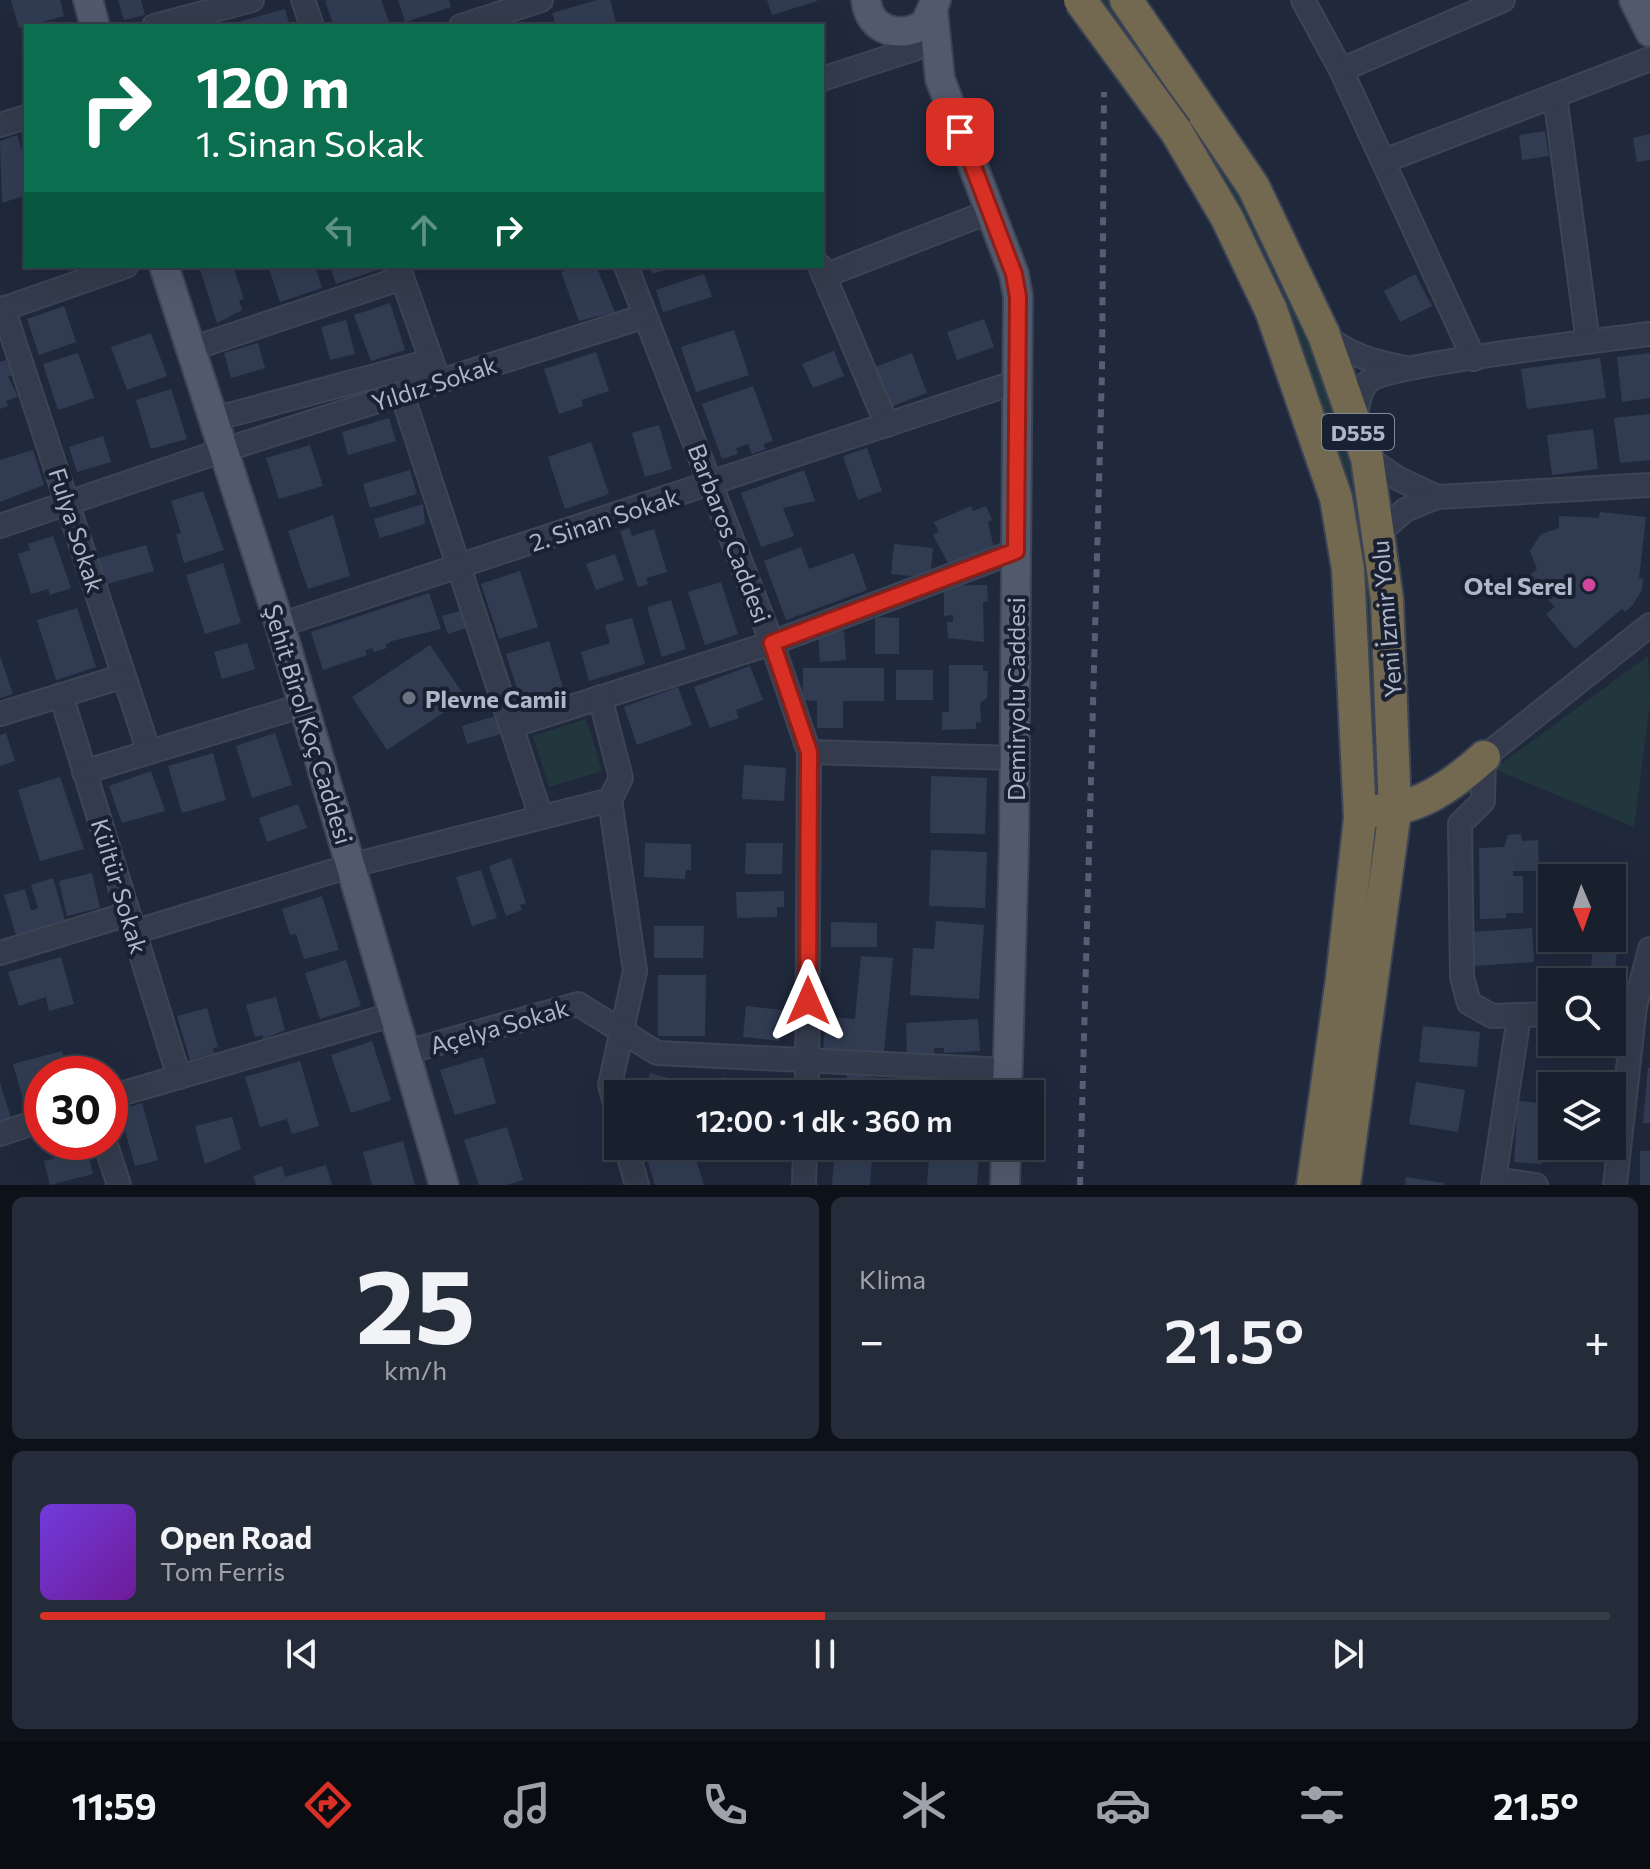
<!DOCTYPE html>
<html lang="tr">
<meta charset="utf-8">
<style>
:root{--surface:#181f2d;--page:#252c39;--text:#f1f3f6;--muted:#9fa2aa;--line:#363d49;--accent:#d93025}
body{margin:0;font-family:Commissioner,sans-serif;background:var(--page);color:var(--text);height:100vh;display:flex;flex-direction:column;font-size:30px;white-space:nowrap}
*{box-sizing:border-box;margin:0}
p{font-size:26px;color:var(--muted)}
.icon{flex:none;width:44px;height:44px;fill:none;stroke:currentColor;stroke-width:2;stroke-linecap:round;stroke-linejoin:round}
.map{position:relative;height:1185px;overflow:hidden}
.details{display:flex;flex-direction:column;gap:12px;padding:12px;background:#0d1119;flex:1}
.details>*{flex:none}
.hud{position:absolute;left:24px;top:24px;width:800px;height:244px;border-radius:0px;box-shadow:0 8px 32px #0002,0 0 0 2px var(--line);background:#0b6e4f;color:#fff;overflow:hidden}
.needle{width:52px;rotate:178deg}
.tools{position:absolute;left:1538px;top:864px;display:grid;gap:16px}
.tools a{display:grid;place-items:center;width:88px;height:88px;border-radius:0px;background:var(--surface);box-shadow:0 8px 32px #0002,0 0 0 2px var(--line);font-size:40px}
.speed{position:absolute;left:24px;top:1056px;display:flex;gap:16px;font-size:40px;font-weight:700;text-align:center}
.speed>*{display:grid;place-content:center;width:104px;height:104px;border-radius:50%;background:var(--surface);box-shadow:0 8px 32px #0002,0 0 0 2px var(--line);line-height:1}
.speed .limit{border:12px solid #d22;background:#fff;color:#111}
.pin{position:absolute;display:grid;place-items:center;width:68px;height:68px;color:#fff;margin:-34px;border-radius:16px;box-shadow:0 4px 12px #0006}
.me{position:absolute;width:88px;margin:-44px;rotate:0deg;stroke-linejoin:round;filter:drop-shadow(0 0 6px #0008)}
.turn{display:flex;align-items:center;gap:28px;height:168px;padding:0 40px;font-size:36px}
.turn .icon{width:104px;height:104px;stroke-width:2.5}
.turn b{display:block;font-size:56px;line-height:68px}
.lanes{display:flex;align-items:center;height:76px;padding:0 40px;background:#0003;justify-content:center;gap:40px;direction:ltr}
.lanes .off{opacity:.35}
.big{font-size:60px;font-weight:600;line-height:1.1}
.details .tile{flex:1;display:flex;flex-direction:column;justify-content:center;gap:12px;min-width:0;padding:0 28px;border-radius:12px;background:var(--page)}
.details .dial{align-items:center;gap:0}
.dial b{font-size:104px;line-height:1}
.song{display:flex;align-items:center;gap:24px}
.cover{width:96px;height:96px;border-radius:12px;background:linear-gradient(135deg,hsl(260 70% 55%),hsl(280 70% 35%))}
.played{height:8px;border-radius:4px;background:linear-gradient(90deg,var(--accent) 50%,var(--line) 50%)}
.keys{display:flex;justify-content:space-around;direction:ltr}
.heat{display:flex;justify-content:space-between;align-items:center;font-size:44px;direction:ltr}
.details .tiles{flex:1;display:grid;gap:12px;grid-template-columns:1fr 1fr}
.tile:last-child{grid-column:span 2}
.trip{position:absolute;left:604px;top:1080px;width:440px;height:80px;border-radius:0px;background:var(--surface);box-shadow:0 8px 32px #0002,0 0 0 2px var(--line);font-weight:600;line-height:80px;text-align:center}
.tabs{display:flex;height:128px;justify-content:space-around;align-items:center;background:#0a0c12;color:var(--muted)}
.tabs .icon{width:56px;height:56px}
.tabs .selected{color:var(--accent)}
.tabs b{font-size:36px;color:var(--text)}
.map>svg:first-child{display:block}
.green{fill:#22373d}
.building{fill:#313c53}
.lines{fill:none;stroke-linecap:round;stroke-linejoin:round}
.minor-casing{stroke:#3d4455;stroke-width:26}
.major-casing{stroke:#3d4455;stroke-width:32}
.highway-casing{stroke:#3c4354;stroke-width:36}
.minor{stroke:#343b4c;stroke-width:22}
.major{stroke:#515a6d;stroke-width:28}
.highway{stroke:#736950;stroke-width:32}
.rail{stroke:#555e74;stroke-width:6;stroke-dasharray:8 8;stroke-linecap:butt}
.highway-bridge-casing{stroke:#3c4354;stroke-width:36;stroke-linecap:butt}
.highway-bridge{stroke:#736950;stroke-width:32}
.route-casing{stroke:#8d1f18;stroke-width:20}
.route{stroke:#d93025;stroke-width:14}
.hotel-dot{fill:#d1479c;stroke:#192031;stroke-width:3}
.worship-dot{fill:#6b7280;stroke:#192031;stroke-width:3}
.labels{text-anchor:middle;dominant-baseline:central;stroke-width:8;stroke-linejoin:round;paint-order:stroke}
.shield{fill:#192031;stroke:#82899b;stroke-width:2}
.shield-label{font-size:22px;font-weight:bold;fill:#afb6c8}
.street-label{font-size:24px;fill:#afb6c8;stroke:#192031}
.poi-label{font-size:24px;font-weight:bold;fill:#afb6c8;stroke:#192031;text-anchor:end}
</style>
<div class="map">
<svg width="1650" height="1185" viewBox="0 0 1650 1185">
<rect width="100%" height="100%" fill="#20293c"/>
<!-- green -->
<g class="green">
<polygon points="1097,0 1109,0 1235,183 1311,337 1351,462 1370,542 1379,774 1374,771 1362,556 1339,456 1301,341 1226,189"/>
<polygon points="1648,656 1650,702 1634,827 1494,769"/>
<polygon points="586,719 602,771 549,787 533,736"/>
</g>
<!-- building -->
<g class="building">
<polygon points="11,0 60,0 64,16 19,28"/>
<polygon points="118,0 141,0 145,15 124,20"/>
<polygon points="328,0 381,0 390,25 334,26 325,1"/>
<polygon points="398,0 449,0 451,7 405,22"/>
<polygon points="597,0 610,0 617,26 556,26 552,13"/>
<polygon points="767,0 817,0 817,1 772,15"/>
<polygon points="285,9 290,26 242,26 241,21"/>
<polygon points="1545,131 1549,156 1522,160 1519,135"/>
<polygon points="1650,134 1650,160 1637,162 1633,138"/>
<polygon points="17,135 26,164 26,195 2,203 0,141"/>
<polygon points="199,266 233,266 244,299 239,300 242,310 217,323"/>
<polygon points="268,266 315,266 322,288 280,302"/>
<polygon points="330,266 380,266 380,269 336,284"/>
<polygon points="576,266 596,266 615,312 579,321 561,272"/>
<polygon points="650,266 676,266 676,267 652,274"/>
<polygon points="704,274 712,297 663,312 656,290"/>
<polygon points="1415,274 1432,306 1400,322 1384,291"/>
<polygon points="390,303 405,350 371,361 354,315"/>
<polygon points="64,306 76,342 39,355 27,319"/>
<polygon points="984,319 994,347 957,360 947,332"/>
<polygon points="346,320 355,354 330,360 321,327"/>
<polygon points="734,330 749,375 696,392 681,347"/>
<polygon points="151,333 167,376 127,390 111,347"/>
<polygon points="258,343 265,368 231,378 224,353"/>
<polygon points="834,351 844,376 813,388 802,364"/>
<polygon points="596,352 609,391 581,400 583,406 559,414 544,369"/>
<polygon points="78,353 94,398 58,410 43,364"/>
<polygon points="912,353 927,393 890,407 875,367"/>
<polygon points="1650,353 1650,398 1622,402 1617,357"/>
<polygon points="1600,358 1606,398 1527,409 1521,369"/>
<polygon points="6,360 12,375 8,376 18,397 6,401 8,406 0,409 0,362"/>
<polygon points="753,386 773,441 763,444 766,449 752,454 748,444 736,448 738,454 722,459 702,404"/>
<polygon points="171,389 187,439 151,449 136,400"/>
<polygon points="1650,414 1650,460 1620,463 1614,418"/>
<polygon points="389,418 396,441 348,455 342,432"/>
<polygon points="659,425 672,469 645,477 632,433"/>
<polygon points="1593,429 1598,469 1552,475 1547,435"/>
<polygon points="103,436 111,462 77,472 69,447"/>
<polygon points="591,442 609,494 565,509 548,457"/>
<polygon points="310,445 323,486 279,499 266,458"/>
<polygon points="867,448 882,491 858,500 843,456"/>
<polygon points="33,450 44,485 0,502 0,460"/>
<polygon points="410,470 417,494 370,508 363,484"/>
<polygon points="804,470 815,501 783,508 794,536 761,547 741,493"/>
<polygon points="203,491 224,550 184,563 176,534 181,533 171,501"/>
<polygon points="423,504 425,524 380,538 374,519"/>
<polygon points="971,506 973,511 986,506 992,520 988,522 994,548 948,563 933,535 939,532 934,522"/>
<polygon points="1600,512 1646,517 1639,578 1643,579 1642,590 1632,606 1625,612 1622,609 1575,649 1546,614 1555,607 1528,577 1537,569 1530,551 1541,534 1559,528 1559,516 1599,518"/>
<polygon points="333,515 350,576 308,589 288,531"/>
<polygon points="629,528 632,536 654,529 667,572 646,578 648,584 638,587 620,531"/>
<polygon points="53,536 71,588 50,595 48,589 31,594 18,554 30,550 28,544"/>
<polygon points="894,544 933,548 930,578 891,574"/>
<polygon points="146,545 154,571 107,584 99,558"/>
<polygon points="801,547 809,569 854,553 867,590 786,620 764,561"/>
<polygon points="615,554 624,580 596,590 586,564"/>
<polygon points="223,563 241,623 205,634 186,575"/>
<polygon points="520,571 538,627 499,639 481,584"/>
<polygon points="721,582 738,634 705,645 688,592"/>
<polygon points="987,585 988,601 983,602 984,642 948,638 947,622 953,622 953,615 944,616 944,586"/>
<polygon points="429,593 441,629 392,641 385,645 387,648 374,652 372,648 365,651 367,655 323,670 311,632"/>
<polygon points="671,600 686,649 662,657 647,607"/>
<polygon points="77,608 96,667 56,680 37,620"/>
<polygon points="460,611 466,628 448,634 442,616"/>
<polygon points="875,617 899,618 899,654 875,654"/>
<polygon points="632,618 645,664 589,681 581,652 610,643 605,625"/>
<polygon points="844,631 846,660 820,662 818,632"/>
<polygon points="549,641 564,691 522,704 506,654"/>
<polygon points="247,643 255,669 222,679 214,652"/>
<polygon points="430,645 466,698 387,750 352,697"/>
<polygon points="0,656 13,694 0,698"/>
<polygon points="949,665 983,665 983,671 988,671 987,698 980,703 981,723 976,722 976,729 942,730 942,712 949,712"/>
<polygon points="750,666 763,700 736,710 739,718 710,728 694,687"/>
<polygon points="803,668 884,668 884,701 843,701 843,728 817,728 817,701 803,700"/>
<rect x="896" y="670" width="37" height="30"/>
<polygon points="678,687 692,725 637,745 624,707"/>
<polygon points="495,716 501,734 467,744 462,726"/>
<polygon points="6,733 15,761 0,766 0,735"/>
<polygon points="275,733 292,785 252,798 236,746"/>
<polygon points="213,753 226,800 182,813 168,766"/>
<polygon points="744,765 786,768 784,801 742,799"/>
<polygon points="151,771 165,811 122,823 109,786"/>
<polygon points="931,776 987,778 985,834 930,833"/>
<polygon points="60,777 84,849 40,861 18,790"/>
<polygon points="298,804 307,828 267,842 259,818"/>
<polygon points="1521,834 1522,841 1538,840 1539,871 1513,871 1513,876 1523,876 1523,913 1506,913 1506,918 1480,919 1479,848 1504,847 1508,835"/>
<polygon points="645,843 691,844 691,870 686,870 685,879 644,877"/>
<polygon points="746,843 783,843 782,874 745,874"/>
<polygon points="931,850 987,852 985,908 929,906"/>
<polygon points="511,858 526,903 520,905 522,910 506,916 489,866"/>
<polygon points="1557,862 1613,863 1613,878 1557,878"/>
<polygon points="481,870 497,918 472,926 456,877"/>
<polygon points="92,873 100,908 67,916 59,881"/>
<polygon points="53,878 65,920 16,935 4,895 25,889 31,911 38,908 31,885"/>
<polygon points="784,891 784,907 777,907 777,917 737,918 736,892"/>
<polygon points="322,896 339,950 304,959 296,934 290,935 282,909"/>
<polygon points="936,921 984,925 979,999 910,995 913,948 934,949"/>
<polygon points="831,922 877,923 877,947 831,947"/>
<polygon points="654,926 704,926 703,958 654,958"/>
<polygon points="1532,928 1534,962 1473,966 1471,932"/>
<polygon points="1612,929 1619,930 1615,971 1591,968 1593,940 1612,938"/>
<polygon points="861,956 893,958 884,1052 823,1051 826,1017 855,1019"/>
<polygon points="61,957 74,1004 49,1011 46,997 19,1006 8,972"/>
<polygon points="346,960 361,1006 320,1019 305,973"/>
<polygon points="658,975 706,975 705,1036 658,1036"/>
<polygon points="276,997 285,1030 263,1039 263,1035 255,1037 246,1005"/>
<polygon points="746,1006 783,1010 779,1041 743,1037"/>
<polygon points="207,1008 218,1047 213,1048 214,1053 190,1060 177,1016"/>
<polygon points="978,1019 980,1051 944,1053 944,1048 934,1048 935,1054 907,1056 906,1023"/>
<polygon points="1423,1026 1480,1032 1477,1067 1419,1062"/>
<polygon points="372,1041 391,1100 351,1113 331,1055"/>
<polygon points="62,1051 68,1074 42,1074 42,1105 26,1110 13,1064"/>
<polygon points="483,1057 496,1103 455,1115 440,1070"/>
<polygon points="300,1061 319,1126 292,1134 287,1119 260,1127 245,1077"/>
<polygon points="1648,1068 1650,1068 1650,1123 1643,1123"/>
<polygon points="650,1073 699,1086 697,1094 646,1094"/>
<polygon points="847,1073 879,1078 876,1094 844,1094"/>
<polygon points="723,1077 750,1081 748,1094 720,1094"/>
<polygon points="1416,1082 1465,1090 1458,1132 1409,1124"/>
<polygon points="0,1083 11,1118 0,1121"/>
<polygon points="1518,1101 1548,1104 1547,1109 1552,1109 1548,1142 1558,1146 1557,1161 1542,1160 1542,1164 1514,1162"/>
<polygon points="142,1103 158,1160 135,1166 119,1110"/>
<polygon points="232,1117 241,1149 205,1164 195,1126"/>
<polygon points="507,1127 523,1180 507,1185 479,1185 464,1140"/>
<polygon points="403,1141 415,1185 372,1185 363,1152"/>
<polygon points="643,1146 692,1146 704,1185 655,1185"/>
<polygon points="87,1149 93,1174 50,1185 44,1161"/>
<rect x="1640" y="1151" width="10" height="34"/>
<polygon points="834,1157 872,1160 870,1185 832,1185"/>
<polygon points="929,1158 979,1160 977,1185 927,1185"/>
<polygon points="326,1165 332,1185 256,1185 253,1176 282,1166 285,1177"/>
<polygon points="1406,1177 1444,1183 1444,1185 1405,1185"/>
</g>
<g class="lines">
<!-- minor casing -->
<g class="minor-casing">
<g id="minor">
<polyline points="303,0 312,26"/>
<polyline points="1303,0 1341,70 1474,359"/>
<polyline points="154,26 252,0"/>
<polyline points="461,26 541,0"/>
<polyline points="1341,70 1503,0"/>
<polyline points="822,79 914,49"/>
<polyline points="1555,96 1588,342"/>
<polyline points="0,125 26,117"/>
<polyline points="1384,161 1650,59"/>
<polyline points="398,266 436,373"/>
<polyline points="626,266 772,643 809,752 807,1094"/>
<polyline points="820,266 887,425"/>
<polyline points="824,276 991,211"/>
<polyline points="3,308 149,752"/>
<polyline points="0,310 126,266"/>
<path d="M1324,335c25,19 48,27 78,32"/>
<polyline points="191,349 402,278"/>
<polyline points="402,394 541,817"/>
<polyline points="214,419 431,361"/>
<path d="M1355,421c3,-14 3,-31 14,-40 18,-16 241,-42 281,-47"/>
<polyline points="1367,458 1399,479 1437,497"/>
<polyline points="0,526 224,450 645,316"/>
<polyline points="1379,533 1405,510 1437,497 1650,485"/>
<polyline points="280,625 1019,381"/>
<polyline points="61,695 179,1077"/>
<polyline points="0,714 124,676"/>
<polyline points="511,726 772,643 1016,551"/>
<polyline points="809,752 1015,758"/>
<polyline points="84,772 304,705"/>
<polyline points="610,800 635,971 610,1085 618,1115"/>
<polyline points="134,932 353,865 610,800 621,778 600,697"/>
<polyline points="0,953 128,914"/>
<polyline points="1612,1008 1635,1006"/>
<polyline points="1552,1014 1492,1016 1469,1003 1462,977 1460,824 1483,801 1484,757 1650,625"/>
<polyline points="407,1052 578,1004 657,1053 1008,1070"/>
<polyline points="110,1097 395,1014"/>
<polyline points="0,1134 42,1120"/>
<polyline points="105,1142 119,1185"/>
<polyline points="626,1146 637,1185"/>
<polyline points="1494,1179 1536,1185"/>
<polyline points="804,1185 805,1146"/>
<polyline points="1493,1185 1519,1017"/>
<polyline points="1615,1185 1635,1006 1650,949"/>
</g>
</g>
<!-- major casing -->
<g class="major-casing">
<g id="major">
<polyline points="88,0 95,26"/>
<path d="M866,0c3,32 35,39 59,24l11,-24"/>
<polyline points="1634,0 1650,32"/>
<polyline points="933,11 940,79 1014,274 1018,297 1014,845 1007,1094"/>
<polyline points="164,266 280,625 444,1185"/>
<polyline points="1005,1185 1006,1146"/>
</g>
</g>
<!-- highway casing -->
<g class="highway-casing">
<g id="highway">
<polyline points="1126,0 1253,186 1324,335 1367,458 1387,599 1395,811 1344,1185"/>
<polyline points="1176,131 1227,218 1271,310 1336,498 1348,569 1360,818 1342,979 1313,1185"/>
<path d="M1375,811c43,-1 78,-26 109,-54"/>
</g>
</g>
<!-- minor -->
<use href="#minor" class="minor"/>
<!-- major -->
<use href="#major" class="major"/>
<!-- highway -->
<use href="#highway" class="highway"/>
<!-- rail -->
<polyline class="rail" points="1080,1185 1102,372 1104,92"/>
<!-- highway-bridge casing -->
<g class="highway-bridge-casing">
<polyline id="highway-bridge" points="1080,0 1176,131"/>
</g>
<!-- highway-bridge -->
<use href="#highway-bridge" class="highway-bridge"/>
</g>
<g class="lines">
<!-- route casing -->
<g class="route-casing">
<polyline id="route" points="808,1001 809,752 772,643 1016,551 1018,297 1014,274 960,132"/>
</g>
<!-- route -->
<use href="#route" class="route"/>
</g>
<!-- markers -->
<circle class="hotel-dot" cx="1589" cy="585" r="8"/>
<circle class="worship-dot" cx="409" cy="698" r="8"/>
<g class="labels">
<!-- shield labels -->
<rect class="shield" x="1322" y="414" width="72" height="36" rx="6"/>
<g class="shield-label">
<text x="1358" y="432">D555</text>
</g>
<!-- street labels -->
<g class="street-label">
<text transform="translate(434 383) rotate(-18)">Yıldız Sokak</text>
<text transform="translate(604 519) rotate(-18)">2. Sinan Sokak</text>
<text transform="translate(77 530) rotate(72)">Fulya Sokak</text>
<text transform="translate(730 533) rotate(69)">Barbaros Caddesi</text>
<text transform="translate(1386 619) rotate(-95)">Yeni İzmir Yolu</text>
<text transform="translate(1015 699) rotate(-90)">Demiryolu Caddesi</text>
<text transform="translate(309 724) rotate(73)">Şehit Birol Koç Caddesi</text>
<text transform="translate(120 886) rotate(73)">Kültür Sokak</text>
<text transform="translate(499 1026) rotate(-16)">Açelya Sokak</text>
</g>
<!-- poi labels -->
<g class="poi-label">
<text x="1573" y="585">Otel Serel</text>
<text x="425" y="698" text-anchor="start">Plevne Camii</text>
</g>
</g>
</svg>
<div class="tools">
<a><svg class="needle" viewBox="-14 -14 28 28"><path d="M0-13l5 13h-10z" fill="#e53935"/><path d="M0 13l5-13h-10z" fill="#9fa2aa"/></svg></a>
<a><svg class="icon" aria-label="search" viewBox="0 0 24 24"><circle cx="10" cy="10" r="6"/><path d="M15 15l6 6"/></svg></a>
<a><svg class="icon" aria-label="layers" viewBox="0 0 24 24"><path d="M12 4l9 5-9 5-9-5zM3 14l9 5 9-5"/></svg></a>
</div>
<div class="speed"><div class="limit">30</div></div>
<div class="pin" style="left:960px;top:132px;background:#d93025"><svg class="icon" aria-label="arrive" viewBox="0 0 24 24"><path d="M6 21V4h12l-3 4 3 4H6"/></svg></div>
<svg class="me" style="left:808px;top:1001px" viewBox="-20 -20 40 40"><path d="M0-17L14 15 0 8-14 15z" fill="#d93025" stroke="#fff" stroke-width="4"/></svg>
<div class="trip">12:00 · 1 dk · 360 m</div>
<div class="hud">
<div class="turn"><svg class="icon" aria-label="right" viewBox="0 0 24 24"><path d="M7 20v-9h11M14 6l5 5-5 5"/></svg><div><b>120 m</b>1. Sinan Sokak</div></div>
<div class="lanes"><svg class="icon off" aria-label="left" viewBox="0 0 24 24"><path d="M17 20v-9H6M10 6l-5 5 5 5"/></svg><svg class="icon off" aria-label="ahead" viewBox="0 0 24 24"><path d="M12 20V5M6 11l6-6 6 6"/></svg><svg class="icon" aria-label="right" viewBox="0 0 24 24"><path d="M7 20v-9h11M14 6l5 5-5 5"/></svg></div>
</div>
</div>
<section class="details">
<div class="tiles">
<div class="tile dial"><b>25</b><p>km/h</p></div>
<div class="tile"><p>Klima</p>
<div class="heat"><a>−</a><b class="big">21.5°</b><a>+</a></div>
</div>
<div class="tile">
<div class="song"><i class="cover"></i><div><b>Open Road</b><p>Tom Ferris</p></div></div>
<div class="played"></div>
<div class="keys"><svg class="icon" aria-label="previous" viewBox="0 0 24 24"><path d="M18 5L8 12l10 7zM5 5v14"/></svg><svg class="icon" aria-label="pause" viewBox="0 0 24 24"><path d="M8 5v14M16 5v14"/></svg><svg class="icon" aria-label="next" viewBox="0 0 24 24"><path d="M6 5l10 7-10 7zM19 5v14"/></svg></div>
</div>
</div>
</section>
<nav class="tabs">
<b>11:59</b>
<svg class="icon selected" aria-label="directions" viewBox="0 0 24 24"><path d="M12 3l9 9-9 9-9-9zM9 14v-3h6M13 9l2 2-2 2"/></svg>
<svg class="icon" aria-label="music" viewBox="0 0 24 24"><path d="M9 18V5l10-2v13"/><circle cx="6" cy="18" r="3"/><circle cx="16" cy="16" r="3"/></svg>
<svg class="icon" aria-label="phone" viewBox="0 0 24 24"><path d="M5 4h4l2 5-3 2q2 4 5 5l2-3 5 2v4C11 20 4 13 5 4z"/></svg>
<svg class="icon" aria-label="climate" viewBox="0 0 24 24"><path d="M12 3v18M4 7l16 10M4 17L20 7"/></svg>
<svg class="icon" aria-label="car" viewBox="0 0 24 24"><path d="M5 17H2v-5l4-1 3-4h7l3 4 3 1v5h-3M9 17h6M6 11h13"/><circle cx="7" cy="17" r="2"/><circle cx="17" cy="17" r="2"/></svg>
<svg class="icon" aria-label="filters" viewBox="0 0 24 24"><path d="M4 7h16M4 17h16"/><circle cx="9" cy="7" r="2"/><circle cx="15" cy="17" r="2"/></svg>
<b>21.5°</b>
</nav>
